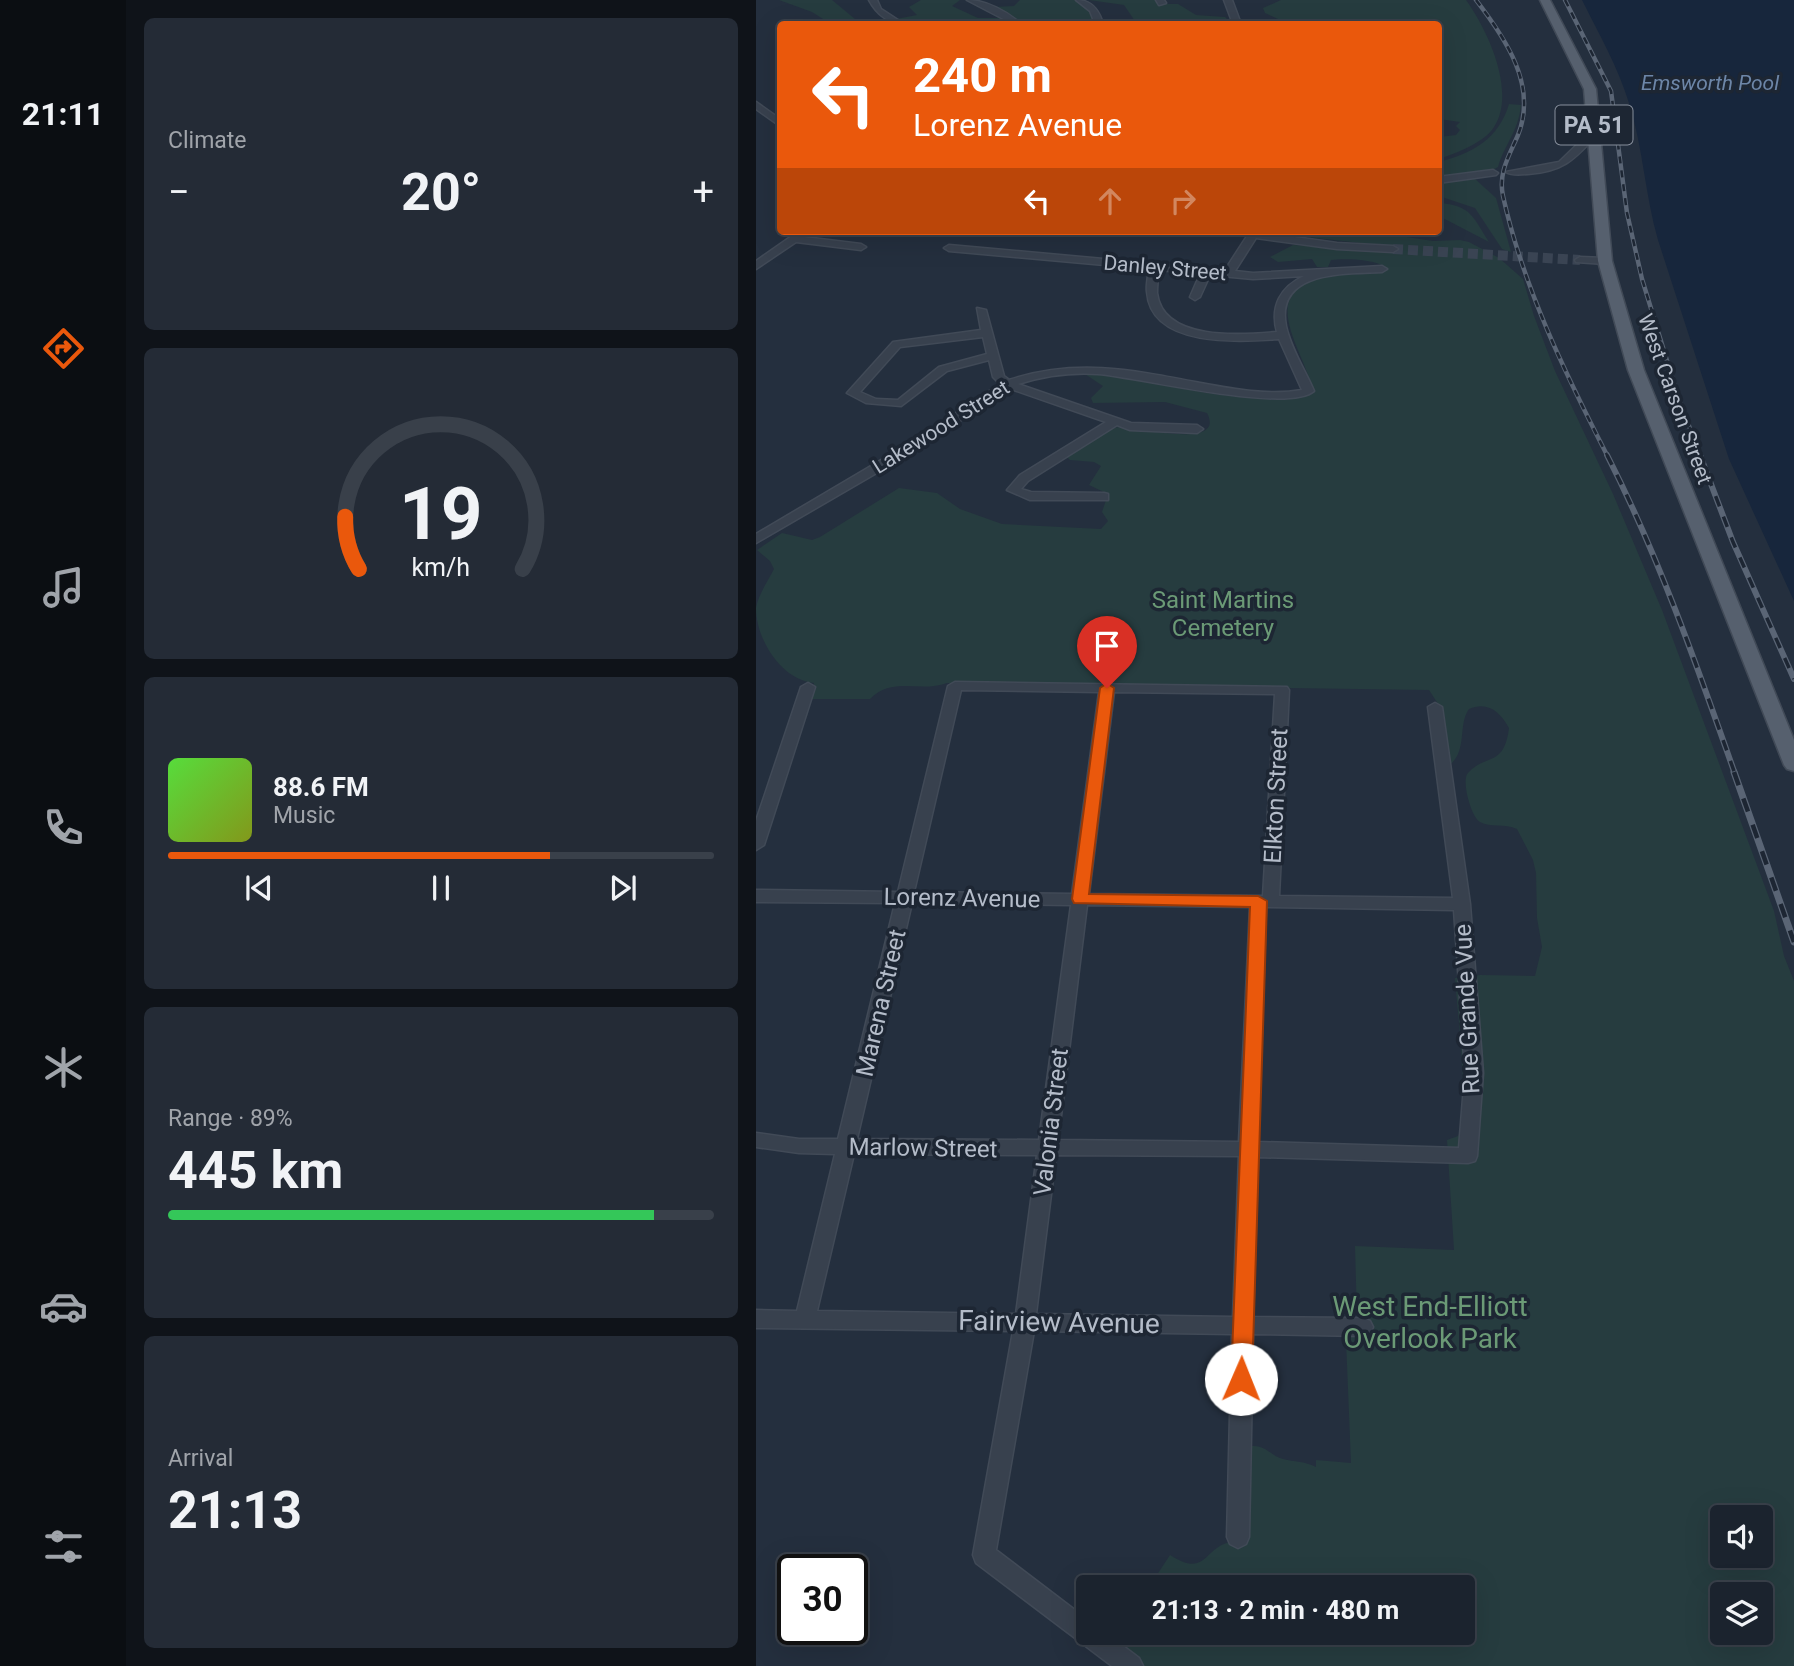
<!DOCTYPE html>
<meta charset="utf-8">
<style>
:root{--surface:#1b232e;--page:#242b36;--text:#f1f3f6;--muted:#a0a4aa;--line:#39404a;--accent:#ea580c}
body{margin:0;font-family:Roboto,sans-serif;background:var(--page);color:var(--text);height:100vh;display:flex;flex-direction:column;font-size:26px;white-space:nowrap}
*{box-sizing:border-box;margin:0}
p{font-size:23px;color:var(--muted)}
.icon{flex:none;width:38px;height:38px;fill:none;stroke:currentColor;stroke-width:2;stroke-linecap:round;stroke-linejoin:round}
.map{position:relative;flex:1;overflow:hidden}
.side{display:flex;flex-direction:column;gap:18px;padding:18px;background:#0f1319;width:630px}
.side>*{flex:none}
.top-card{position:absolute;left:21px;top:21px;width:665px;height:214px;border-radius:7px;box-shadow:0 7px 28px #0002,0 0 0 2px var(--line);background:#ea580c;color:#fff;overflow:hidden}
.tools{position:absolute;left:954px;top:1505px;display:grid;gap:14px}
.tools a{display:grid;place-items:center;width:63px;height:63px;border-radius:7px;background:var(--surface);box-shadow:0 7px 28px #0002,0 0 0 2px var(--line);font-size:35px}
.speed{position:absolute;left:21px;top:1554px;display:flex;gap:14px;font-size:35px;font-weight:700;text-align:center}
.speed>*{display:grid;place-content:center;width:91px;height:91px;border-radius:50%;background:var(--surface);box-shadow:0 7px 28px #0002,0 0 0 2px var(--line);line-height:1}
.speed .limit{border:4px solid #111;border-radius:10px;background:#fff;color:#111}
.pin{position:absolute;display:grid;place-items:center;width:60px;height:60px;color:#fff;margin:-72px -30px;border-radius:50% 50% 50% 0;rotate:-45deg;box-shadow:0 0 7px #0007}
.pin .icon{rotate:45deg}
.me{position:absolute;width:77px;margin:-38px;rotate:1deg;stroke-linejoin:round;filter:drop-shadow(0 0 5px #0008)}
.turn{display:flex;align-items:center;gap:24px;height:147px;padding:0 21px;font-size:32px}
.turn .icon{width:91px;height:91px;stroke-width:2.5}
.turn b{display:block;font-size:49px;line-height:60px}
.lanes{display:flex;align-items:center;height:66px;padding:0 21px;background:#0003;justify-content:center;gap:35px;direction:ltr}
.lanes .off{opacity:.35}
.big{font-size:52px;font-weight:700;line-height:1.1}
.side .widget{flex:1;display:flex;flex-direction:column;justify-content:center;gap:10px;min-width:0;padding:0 24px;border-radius:10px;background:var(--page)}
.side .dial{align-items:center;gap:0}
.dial svg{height:182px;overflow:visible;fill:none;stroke:var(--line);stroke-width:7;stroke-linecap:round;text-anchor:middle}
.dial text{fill:var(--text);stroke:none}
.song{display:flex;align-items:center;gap:21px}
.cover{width:84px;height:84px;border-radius:10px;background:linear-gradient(135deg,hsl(110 70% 55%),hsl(70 70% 35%))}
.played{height:7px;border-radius:4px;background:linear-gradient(90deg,var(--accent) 70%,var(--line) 70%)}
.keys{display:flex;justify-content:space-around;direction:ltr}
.heat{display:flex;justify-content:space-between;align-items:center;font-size:38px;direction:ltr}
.charge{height:10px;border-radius:5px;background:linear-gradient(90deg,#34c759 89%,var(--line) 0)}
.trip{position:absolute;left:320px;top:1575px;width:399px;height:70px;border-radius:7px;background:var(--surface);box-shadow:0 7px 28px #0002,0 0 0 2px var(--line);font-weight:700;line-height:70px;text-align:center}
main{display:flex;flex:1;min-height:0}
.dock{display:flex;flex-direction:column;width:126px;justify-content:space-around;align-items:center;background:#0b0e12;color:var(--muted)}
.dock .icon{width:49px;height:49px}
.dock .current{color:var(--accent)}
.dock b{font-size:32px;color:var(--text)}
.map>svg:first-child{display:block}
.green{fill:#263c3f;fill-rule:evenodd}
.water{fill:#17263c}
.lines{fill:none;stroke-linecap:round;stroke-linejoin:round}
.minor-tunnel{stroke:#3a4453;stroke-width:10;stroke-dasharray:10 5;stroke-linecap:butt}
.minor-casing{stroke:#414a57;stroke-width:3}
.major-casing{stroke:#414a57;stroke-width:3}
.minor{fill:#38414e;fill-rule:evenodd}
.major{fill:#56606e;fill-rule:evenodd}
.rail-far2-casing{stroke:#5a6575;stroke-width:4.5}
.rail-far1-casing{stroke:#5a6575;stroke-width:6}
.rail-casing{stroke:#5a6575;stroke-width:7}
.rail-far2{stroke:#1d2633;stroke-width:2.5;stroke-dasharray:7;stroke-linecap:butt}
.rail-far1{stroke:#1d2633;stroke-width:3.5;stroke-dasharray:11;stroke-linecap:butt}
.rail{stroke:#1d2633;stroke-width:4.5;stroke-dasharray:14;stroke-linecap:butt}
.route{fill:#ea580c;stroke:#983908;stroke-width:2}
.labels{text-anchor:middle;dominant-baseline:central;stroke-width:7;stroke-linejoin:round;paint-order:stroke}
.far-water-label{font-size:21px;font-style:italic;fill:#6d86a8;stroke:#1d2633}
.far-street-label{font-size:21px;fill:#b4bcc9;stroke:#1d2633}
.shield{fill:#1d2633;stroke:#878f9c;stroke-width:2}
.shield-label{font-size:23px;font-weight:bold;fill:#b4bcc9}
.park-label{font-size:24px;fill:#6b9a76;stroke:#1d2633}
.street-label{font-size:24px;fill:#b4bcc9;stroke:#1d2633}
.near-park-label{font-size:28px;fill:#6b9a76;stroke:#1d2633}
.near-street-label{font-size:28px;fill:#b4bcc9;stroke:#1d2633}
</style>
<main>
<nav class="dock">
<b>21:11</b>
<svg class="icon current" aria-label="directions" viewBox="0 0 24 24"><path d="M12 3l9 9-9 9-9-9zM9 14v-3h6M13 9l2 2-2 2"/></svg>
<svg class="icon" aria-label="music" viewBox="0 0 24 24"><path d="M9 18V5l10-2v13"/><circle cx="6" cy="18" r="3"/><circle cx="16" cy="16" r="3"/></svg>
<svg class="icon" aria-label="phone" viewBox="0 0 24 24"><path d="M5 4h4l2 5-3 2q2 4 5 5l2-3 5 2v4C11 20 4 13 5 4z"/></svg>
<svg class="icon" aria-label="climate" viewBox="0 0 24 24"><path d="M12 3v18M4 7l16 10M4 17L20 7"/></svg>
<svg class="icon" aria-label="car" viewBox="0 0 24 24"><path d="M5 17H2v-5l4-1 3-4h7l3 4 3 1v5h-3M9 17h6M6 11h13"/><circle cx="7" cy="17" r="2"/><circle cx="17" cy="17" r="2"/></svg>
<svg class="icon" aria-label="filters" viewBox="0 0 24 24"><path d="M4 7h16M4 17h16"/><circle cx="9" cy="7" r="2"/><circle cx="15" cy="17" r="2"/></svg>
</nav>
<section class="side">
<div class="widget"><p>Climate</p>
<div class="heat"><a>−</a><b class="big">20°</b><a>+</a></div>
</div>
<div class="widget dial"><svg viewBox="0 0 100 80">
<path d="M14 69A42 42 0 1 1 86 69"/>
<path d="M14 69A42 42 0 0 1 8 46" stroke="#ea580c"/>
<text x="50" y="56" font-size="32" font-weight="700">19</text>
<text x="50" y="72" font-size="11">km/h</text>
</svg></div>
<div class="widget">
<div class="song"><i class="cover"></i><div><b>88.6 FM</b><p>Music</p></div></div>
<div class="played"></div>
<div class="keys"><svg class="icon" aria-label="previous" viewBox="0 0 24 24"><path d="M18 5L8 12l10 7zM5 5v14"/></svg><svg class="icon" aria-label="pause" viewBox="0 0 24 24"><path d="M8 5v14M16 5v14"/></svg><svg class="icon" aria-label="next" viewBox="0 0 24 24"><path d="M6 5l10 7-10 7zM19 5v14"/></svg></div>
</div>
<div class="widget"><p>Range · 89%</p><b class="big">445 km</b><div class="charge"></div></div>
<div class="widget"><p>Arrival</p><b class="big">21:13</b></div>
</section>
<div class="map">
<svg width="1038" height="1666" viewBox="0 0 1038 1666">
<rect width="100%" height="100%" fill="#242f3e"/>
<!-- green -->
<g class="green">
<polygon points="23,0 76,0 105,24 75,24 56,12"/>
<polygon points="165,0 204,0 196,6 222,18 245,18 251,24 150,24 140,19 161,15 153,7"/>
<polygon points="264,0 319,0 335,10 339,24 268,24 238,7 258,6"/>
<polygon points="333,0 403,0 407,4 422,4 440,15 469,17 476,24 381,24 368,5"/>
<path d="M525,0h185c21,29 51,92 28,127 -10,16 -38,26 -55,32v-22l17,-2 4,-5 -4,-4 4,-4 -21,-3 -1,-95h-157l-1,-4 -15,-7 -2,-5z"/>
<path d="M753,104l12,1c-3,28 -16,38 -23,62l-9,5 -50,6 -1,-16c35,-8 61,-24 71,-58z"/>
<polygon points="718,178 740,198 755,252 746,249 719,208 683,196 683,182"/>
<path d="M683,203c32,2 34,14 50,39l-50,-26z"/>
<path d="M495,231h117l65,10 27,-1 9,2 30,16 24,21 11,37 21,55 58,123 49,116 112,301 10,45 10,25v685h-653l-29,-23 7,-10h344v-46h-314l21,-32c37,24 33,-8 61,-13l17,-92 4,-4c14,-1 19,10 31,13 12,3 21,2 33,8v-7l35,3 -5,-123 -4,-1 1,-5 14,-16 -2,-72 99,4 -7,-110 11,-4c12,-19 -1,-130 -3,-158l25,-3 55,1 7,-29 -5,-29 -1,-45 -3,-13 -16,-31c-12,-6 -27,-1 -37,-7 -9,-5 -19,-42 -12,-49 18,-20 36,-5 41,-45 -9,-16 -21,-27 -40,-19 -11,15 -2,39 -17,54h-2l-8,-53 -13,-20 -482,-7c-26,10 -55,-7 -77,16h-59l3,-16c-33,-3 -58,-44 -58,-75 2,-13 12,-27 18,-39l-4,-8 -13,-11 25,-17 30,7 8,-3 79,-49 38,5 23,16 42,15 99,5 7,-8 -6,-9 6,-18 -19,-9 12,-19 -7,-4 -24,-2 -4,-4c14,-10 36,-27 54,-29 12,-1 107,24 87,-14l-42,-11 -72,1 -2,-5 12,-12 -18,-12 11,-2c60,10 154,36 212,23l4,-4c-4,-34 -51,-89 -3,-109 7,-3 14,-7 21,-8 18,-1 42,3 58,-5 -10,-10 -42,-11 -57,-9l-3,7h-11l-5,-8 -34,3 -8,-5 23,-12 99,6 -13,-6zM966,1517h38v39h-38zM966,1594h38v39h-38z"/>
</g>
<!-- water -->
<path class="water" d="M826,0h212v601l-65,-142 -71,-219c-13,-45 -15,-93 -29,-137 -11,-36 -30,-69 -47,-103z"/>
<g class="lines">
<!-- minor-tunnel -->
<polyline class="minor-tunnel" points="637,249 824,260"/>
<!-- minor casing -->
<g class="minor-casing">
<g id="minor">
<path d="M113,0h8l4,9 23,15c-16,0 -28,-11 -35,-24z"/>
<path d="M211,0c19,0 41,12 54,24h-8z"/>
<path d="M320,0c16,0 23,10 27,24h-8l-5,-13z"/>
<polygon points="400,0 408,0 410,3 403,5"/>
<polygon points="468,0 476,0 485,24 477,24"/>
<polygon points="0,102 24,119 24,126 0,109"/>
<path d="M836,130l8,2c-25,26 -34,39 -72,42 -8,0 -15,2 -22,-2l53,-10z"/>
<polygon points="737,170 742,173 740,175 682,183 682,177"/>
<polygon points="43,231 51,231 52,233 48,237 105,244 110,247 105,250 40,242 0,269 0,261"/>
<path d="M469,231h28l84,12 56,3 5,3 -5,3 -56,-3 -81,-11 -21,33 18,2 129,-7 5,3 -5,3c-36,2 -107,-2 -96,54 5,23 19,44 28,65 -27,23 -176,-14 -216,-17 -28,-2 -54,2 -80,10l113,39 66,2 6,4 -6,4 -67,-3 -13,-5 -89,56 -7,8 10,3 73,1 4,1v6h-78l-23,-10 13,-15 86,-53 -98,-34 -85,58 -167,97v-9l159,-94 85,-56 -7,-7 -4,-17 -42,11 -46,35 -35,-3 -19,-10 46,-51 88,-12 -4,-22 9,2 18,66 5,4c67,-22 124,-10 191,3 32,6 69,13 102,7l-23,-51c-39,3 -128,9 -132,-47 -1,-7 1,-15 2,-23l-200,-18 -5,-3 5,-3 276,25 22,-34zM403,270l41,4 -10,23 5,3 5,-3 10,-22 43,4 51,-3c-24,11 -34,31 -27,56 -35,3 -114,10 -120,-39 0,-7 1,-16 2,-23zM227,337l4,17 -48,13 -41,33 -22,-1 -16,-7 40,-45z"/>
<polygon points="824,257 849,258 854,261 849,264 820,262 819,260"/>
<path d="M199,682l332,5 2,3 -10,206 174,2 -25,-191 7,-4 7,4 28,197 13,169 -6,83 -2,5 -7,2 -210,-6 -5,160 110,1 7,3 3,6 -3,6 -7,3 -110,-2 -4,203 -3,7 -8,4 -8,-4 -3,-7 5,-203 -198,-3 -38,219 92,70v13h18l33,25 4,8h-31l-136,-103 -3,-8 40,-224 -257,-3v-18l41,1 38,-157 -36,-1 -43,-6v-14l43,6h39l57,-236 -139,-1v-12l142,2 50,-206zM205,690l138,2 -27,202 -158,-2zM358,692l161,2 -12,202 -174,-2zM156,903l159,2 -32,235 -182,-1zM331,905l163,2 -11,235 -181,-2zM510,907l188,3 11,163 -6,75 -201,-6zM98,1154l183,1 -21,159 -199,-3zM300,1155l183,1 -6,161 -197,-3z"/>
<polygon points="52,683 59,687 8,845 0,850 0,821 45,687"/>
</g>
</g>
<!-- major casing -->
<g class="major-casing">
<polygon id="major" points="784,0 794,0 840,89 856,261 888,370 1038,740 1038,771 1031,769 1028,765 872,370 842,261 828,89"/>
</g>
<!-- minor -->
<use href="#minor" class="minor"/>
<!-- major -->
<use href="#major" class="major"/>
<!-- rail-far2 casing -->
<g class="rail-far2-casing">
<g id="rail-far2">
<path d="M720,0c29,38 62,85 42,135 -9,21 -20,38 -15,61 20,91 63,179 105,261"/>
<polyline points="809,0 855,91 871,213 886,279 923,400 945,457"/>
</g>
</g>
<!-- rail-far1 casing -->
<g class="rail-far1-casing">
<g id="rail-far1">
<path d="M851,455c52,102 90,211 128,319"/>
<polyline points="944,455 977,542 1038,679"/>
</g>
</g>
<!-- rail casing -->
<g class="rail-casing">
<polyline id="rail" points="978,772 1038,942"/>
</g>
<!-- rail-far2 -->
<use href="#rail-far2" class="rail-far2"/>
<!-- rail-far1 -->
<use href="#rail-far1" class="rail-far1"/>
<!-- rail -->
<use href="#rail" class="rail"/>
</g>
<!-- route -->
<polygon class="route" points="351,683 358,688 333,894 502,896 511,901 496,1379 493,1385 485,1388 478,1385 475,1379 494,907 318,903 316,899 344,688"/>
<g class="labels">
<!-- far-water labels -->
<g class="far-water-label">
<text x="954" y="83">Emsworth Pool</text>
</g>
<!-- far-street labels -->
<g class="far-street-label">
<text transform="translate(409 268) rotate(5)">Danley Street</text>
<text transform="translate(919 399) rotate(70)">West Carson Street</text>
<text transform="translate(185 427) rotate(-32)">Lakewood Street</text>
</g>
<!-- shield labels -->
<rect class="shield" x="799.5" y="105.5" width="77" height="39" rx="5"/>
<g class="shield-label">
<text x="838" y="125">PA 51</text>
</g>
<!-- park labels -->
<g class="park-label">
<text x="467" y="600">Saint Martins<tspan x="467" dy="28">Cemetery</tspan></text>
</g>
<!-- street labels -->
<g class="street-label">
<text transform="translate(520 796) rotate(-87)">Elkton Street</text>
<text transform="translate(206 898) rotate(1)">Lorenz Avenue</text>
<text transform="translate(125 1003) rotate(-77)">Marena Street</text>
<text transform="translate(711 1009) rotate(-93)">Rue Grande Vue</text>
<text transform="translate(295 1122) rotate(-83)">Valonia Street</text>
<text transform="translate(167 1148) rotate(1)">Marlow Street</text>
</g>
<!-- near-park labels -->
<g class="near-park-label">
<text x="674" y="1306">West End-Elliott<tspan x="674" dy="32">Overlook Park</tspan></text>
</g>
<!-- near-street labels -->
<g class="near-street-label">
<text transform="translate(303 1322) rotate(1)">Fairview Avenue</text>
</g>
</g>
</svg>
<div class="tools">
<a><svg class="icon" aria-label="sound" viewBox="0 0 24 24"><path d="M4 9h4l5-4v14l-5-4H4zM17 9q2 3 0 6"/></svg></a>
<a><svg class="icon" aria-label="layers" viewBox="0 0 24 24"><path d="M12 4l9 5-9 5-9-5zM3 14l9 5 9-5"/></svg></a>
</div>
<div class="speed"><div class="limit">30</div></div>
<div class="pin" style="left:351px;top:688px;background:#d93025"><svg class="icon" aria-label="arrive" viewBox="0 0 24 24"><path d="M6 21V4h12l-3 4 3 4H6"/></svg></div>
<svg class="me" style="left:485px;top:1379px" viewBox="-20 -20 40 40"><circle r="19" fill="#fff"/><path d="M0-13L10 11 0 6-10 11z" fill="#ea580c"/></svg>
<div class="trip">21:13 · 2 min · 480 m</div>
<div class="top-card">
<div class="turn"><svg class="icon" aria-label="left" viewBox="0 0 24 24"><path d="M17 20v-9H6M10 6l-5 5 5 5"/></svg><div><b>240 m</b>Lorenz Avenue</div></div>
<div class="lanes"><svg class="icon" aria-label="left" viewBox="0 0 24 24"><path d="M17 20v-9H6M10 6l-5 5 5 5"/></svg><svg class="icon off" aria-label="ahead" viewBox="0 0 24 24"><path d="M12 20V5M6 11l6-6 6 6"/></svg><svg class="icon off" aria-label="right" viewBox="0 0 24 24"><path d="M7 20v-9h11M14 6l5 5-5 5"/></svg></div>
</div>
</div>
</main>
